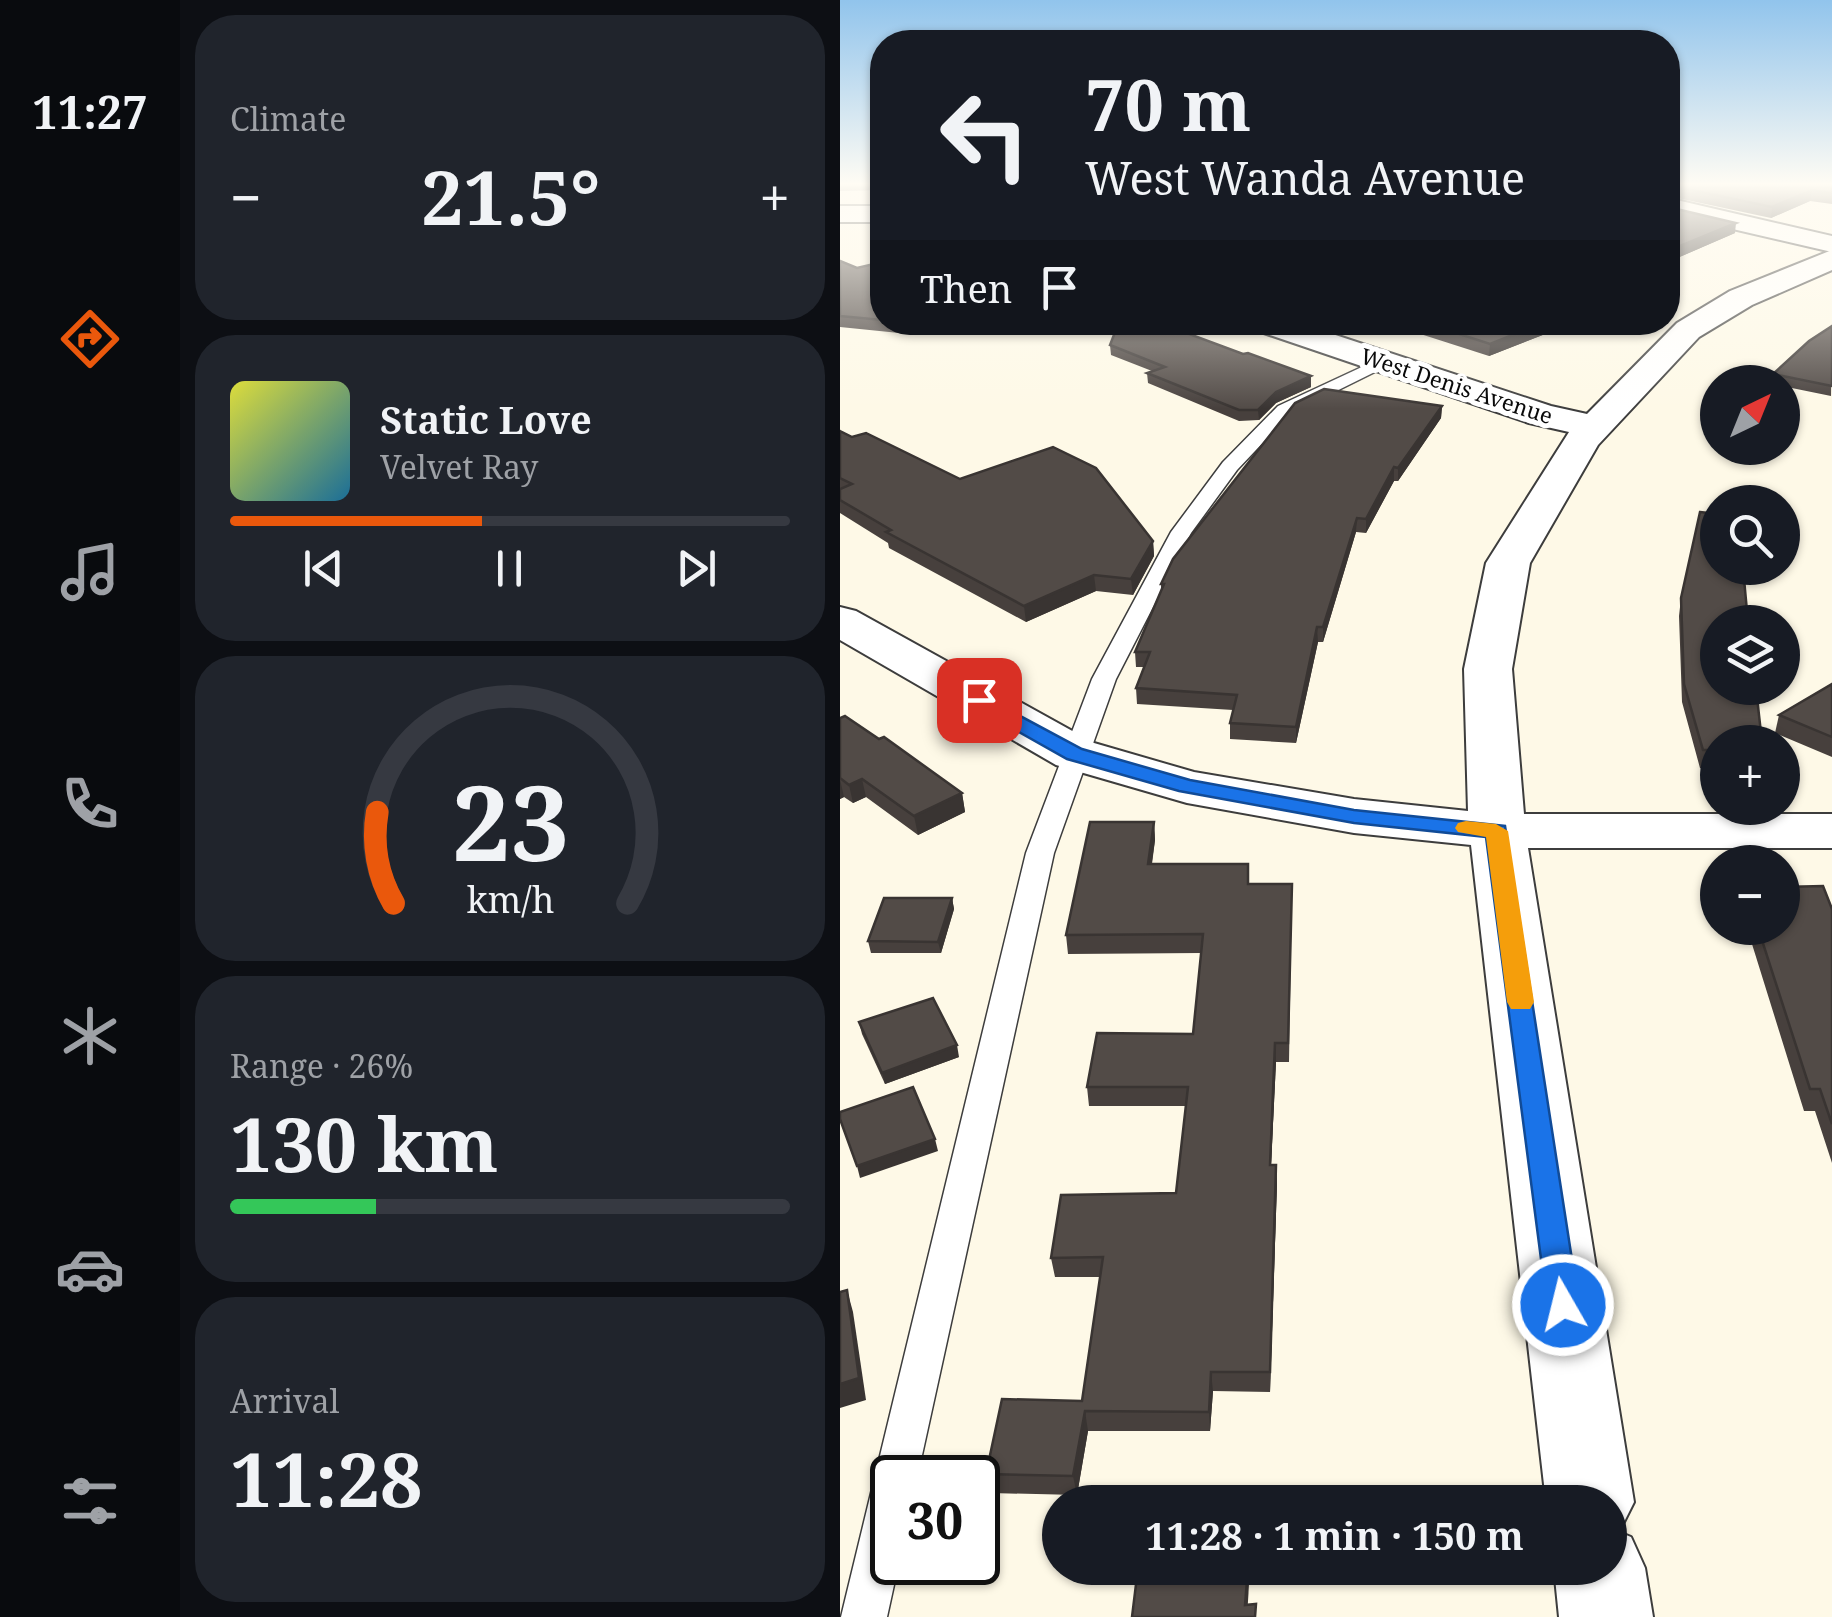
<!DOCTYPE html>
<meta charset="utf-8">
<style>
:root{--surface:#171b24;--page:#20242c;--text:#f1f3f6;--muted:#9ea1a6;--line:#363941;--accent:#ea580c}
body{margin:0;font-family:"Noto Serif",serif;background:var(--page);color:var(--text);height:100vh;display:flex;flex-direction:column;font-size:38px;white-space:nowrap}
*{box-sizing:border-box;margin:0}
p{font-size:32px;color:var(--muted)}
.icon{flex:none;width:55px;height:55px;fill:none;stroke:currentColor;stroke-width:2;stroke-linecap:round;stroke-linejoin:round}
.map{position:relative;flex:1;overflow:hidden}
.details{display:flex;flex-direction:column;gap:15px;padding:15px;background:#0d0f14;width:660px}
.details>*{flex:none}
.guide{position:absolute;left:30px;top:30px;width:810px;height:305px;border-radius:40px;box-shadow:0 2px 8px #0004;background:#171b24;color:var(--text);overflow:hidden}
.needle{width:65px;rotate:43deg}
.tools{position:absolute;left:860px;top:365px;display:grid;gap:20px}
.tools a{display:grid;place-items:center;width:100px;height:100px;border-radius:50%;background:var(--surface);box-shadow:0 2px 8px #0004;font-size:50px}
.speed{position:absolute;left:30px;top:1455px;display:flex;gap:20px;font-size:50px;font-weight:700;text-align:center}
.speed>*{display:grid;place-content:center;width:130px;height:130px;border-radius:50%;background:var(--surface);box-shadow:0 2px 8px #0004;line-height:1}
.speed .limit{border:5px solid #111;border-radius:15px;background:#fff;color:#111}
.pin{position:absolute;display:grid;place-items:center;width:85px;height:85px;color:#fff;margin:-42px;border-radius:20px;box-shadow:0 5px 15px #0006}
.me{position:absolute;width:110px;margin:-55px;rotate:352deg;stroke-linejoin:round;filter:drop-shadow(0 0 8px #0008)}
.turn{display:flex;align-items:center;gap:35px;height:210px;padding:0 50px;font-size:45px}
.turn .icon{width:130px;height:130px;stroke-width:2.5}
.turn b{display:block;font-size:70px;line-height:85px}
.then{display:flex;align-items:center;height:95px;padding:0 50px;background:#0003;gap:20px;font-size:38px}
.big{font-size:75px;font-weight:700;line-height:1.1}
.details .tile{flex:1;display:flex;flex-direction:column;justify-content:center;gap:15px;min-width:0;padding:0 35px;border-radius:40px;background:var(--page)}
.details .dial{align-items:center;gap:0}
.dial svg{height:260px;overflow:visible;fill:none;stroke:var(--line);stroke-width:7;stroke-linecap:round;text-anchor:middle}
.dial text{fill:var(--text);stroke:none}
.song{display:flex;align-items:center;gap:30px}
.cover{width:120px;height:120px;border-radius:15px;background:linear-gradient(135deg,hsl(60 70% 55%),hsl(200 70% 35%))}
.played{height:10px;border-radius:5px;background:linear-gradient(90deg,var(--accent) 45%,var(--line) 45%)}
.keys{display:flex;justify-content:space-around;direction:ltr}
.heat{display:flex;justify-content:space-between;align-items:center;font-size:55px;direction:ltr}
.charge{height:15px;border-radius:8px;background:linear-gradient(90deg,#34c759 26%,var(--line) 0)}
.trip{position:absolute;left:202px;top:1485px;width:585px;height:100px;border-radius:50px;background:var(--surface);box-shadow:0 2px 8px #0004;font-weight:700;line-height:100px;text-align:center}
main{display:flex;flex:1;min-height:0}
.menu{display:flex;flex-direction:column;width:180px;justify-content:space-around;align-items:center;background:#090b0e;color:var(--muted)}
.menu .icon{width:70px;height:70px}
.menu .on{color:var(--accent)}
.menu b{font-size:45px;color:var(--text)}
.map>svg:first-child{display:block}
.lines{fill:none;stroke-linecap:round;stroke-linejoin:round}
.service-casing{stroke:#3d3d3d;stroke-width:3}
.minor-casing{stroke:#3d3d3d;stroke-width:4}
.tertiary-casing{stroke:#3d3d3d;stroke-width:4}
.service{fill:#fff;fill-rule:evenodd}
.minor{fill:#fff;fill-rule:evenodd}
.tertiary{fill:#fff;fill-rule:evenodd}
.wall{fill:#47403d}
.shaded-wall{fill:#393432}
.building{fill:#524b47;stroke:#393432;stroke-width:2.5}
.route{fill:#1a73e8;stroke:#114b97;stroke-width:2.5}
.slow{fill:#f59e0b}
.labels{text-anchor:middle;dominant-baseline:central;stroke-width:10;stroke-linejoin:round;paint-order:stroke}
.far-street-label{font-size:22px;fill:#0a0a0a;stroke:#fff}
</style>
<main>
<nav class="menu">
<b>11:27</b>
<svg class="icon on" aria-label="directions" viewBox="0 0 24 24"><path d="M12 3l9 9-9 9-9-9zM9 14v-3h6M13 9l2 2-2 2"/></svg>
<svg class="icon" aria-label="music" viewBox="0 0 24 24"><path d="M9 18V5l10-2v13"/><circle cx="6" cy="18" r="3"/><circle cx="16" cy="16" r="3"/></svg>
<svg class="icon" aria-label="phone" viewBox="0 0 24 24"><path d="M5 4h4l2 5-3 2q2 4 5 5l2-3 5 2v4C11 20 4 13 5 4z"/></svg>
<svg class="icon" aria-label="climate" viewBox="0 0 24 24"><path d="M12 3v18M4 7l16 10M4 17L20 7"/></svg>
<svg class="icon" aria-label="car" viewBox="0 0 24 24"><path d="M5 17H2v-5l4-1 3-4h7l3 4 3 1v5h-3M9 17h6M6 11h13"/><circle cx="7" cy="17" r="2"/><circle cx="17" cy="17" r="2"/></svg>
<svg class="icon" aria-label="filters" viewBox="0 0 24 24"><path d="M4 7h16M4 17h16"/><circle cx="9" cy="7" r="2"/><circle cx="15" cy="17" r="2"/></svg>
</nav>
<section class="details">
<div class="tile"><p>Climate</p>
<div class="heat"><a>−</a><b class="big">21.5°</b><a>+</a></div>
</div>
<div class="tile">
<div class="song"><i class="cover"></i><div><b>Static Love</b><p>Velvet Ray</p></div></div>
<div class="played"></div>
<div class="keys"><svg class="icon" aria-label="previous" viewBox="0 0 24 24"><path d="M18 5L8 12l10 7zM5 5v14"/></svg><svg class="icon" aria-label="pause" viewBox="0 0 24 24"><path d="M8 5v14M16 5v14"/></svg><svg class="icon" aria-label="next" viewBox="0 0 24 24"><path d="M6 5l10 7-10 7zM19 5v14"/></svg></div>
</div>
<div class="tile dial"><svg viewBox="0 0 100 80">
<path d="M14 69A42 42 0 1 1 86 69"/>
<path d="M14 69A42 42 0 0 1 9 41" stroke="#ea580c"/>
<text x="50" y="56" font-size="32" font-weight="700">23</text>
<text x="50" y="72" font-size="11">km/h</text>
</svg></div>
<div class="tile"><p>Range · 26%</p><b class="big">130 km</b><div class="charge"></div></div>
<div class="tile"><p>Arrival</p><b class="big">11:28</b></div>
</section>
<div class="map">
<svg width="992" height="1617" viewBox="0 0 992 1617">
<rect width="100%" height="100%" fill="#fef9e7"/>
<g class="lines">
<!-- service casing -->
<g class="service-casing">
<polygon id="service" points="539,359 553,363 450,414 397,470 351,533 276,679 214,853 77,1478 52,1478 52,1562 59,1562 47,1617 1,1617 186,853 252,679 331,532 383,462 438,406"/>
</g>
<!-- minor casing -->
<g class="minor-casing">
<g id="minor">
<rect x="0" y="206" width="42" height="16"/>
<polygon points="992,250 992,270 912,305 859,337 758,445 690,563 672,669 684,814 992,814 992,848 688,848 794,1502 779,1532 791,1537 805,1568 813,1617 719,1617 714,1568 770,1568 770,1502 706,1502 631,845 514,833 347,803 216,765 0,640 0,607 16,611 254,743 354,772 514,799 628,811 624,669 646,563 729,432 689,423 412,329 407,322 456,322 711,406 747,414 837,323 890,291"/>
</g>
</g>
<!-- tertiary casing -->
<g class="tertiary-casing">
<polygon id="tertiary" points="828,198 992,236 992,252 828,214"/>
</g>
<!-- service -->
<use href="#service" class="service"/>
<!-- minor -->
<use href="#minor" class="minor"/>
<!-- tertiary -->
<use href="#tertiary" class="tertiary"/>
</g>
<!-- wall -->
<g class="wall">
<polygon points="0,183 42,183 42,190 0,191"/>
<polygon points="828,183 992,183 992,204 970,201 931,218 828,196 828,207 895,233 828,262"/>
<polygon points="0,261 17,268 42,262 42,322 108,322 69,334 0,327"/>
<polygon points="543,322 719,322 718,329 649,356"/>
<polygon points="992,326 991,396 942,386 942,382 932,382 933,374"/>
<polygon points="270,345 471,387 436,403 419,420 399,421 308,383 307,373 312,371 271,355"/>
<polygon points="602,406 601,418 558,481 554,481 526,533 516,532 483,642 478,642 456,743 390,739 390,723 393,710 297,704 296,688 304,667 296,667 295,652 321,590 321,584"/>
<polygon points="0,431 12,437 120,479 313,541 314,556 293,595 256,591 186,622 49,548 48,543 0,513"/>
<polygon points="841,598 878,742 878,780 871,780 868,769 860,768 842,702 839,616"/>
<polygon points="992,684 992,757 935,733 939,715"/>
<polygon points="0,718 122,793 125,812 78,835 26,797 13,803 4,797 0,799"/>
<polygon points="314,822 315,840 312,864 409,884 452,884 449,1062 436,1062 431,1165 436,1165 437,1184 430,1392 373,1391 370,1431 248,1431 237,1495 151,1493 146,1474 242,1401 260,1277 215,1277 211,1258 336,1193 346,1106 249,1106 247,1087 353,1034 361,953 228,954 226,935"/>
<polygon points="112,898 114,909 101,953 31,953 28,941"/>
<polygon points="992,909 992,1163 975,1111 964,1111 907,928 942,928"/>
<polygon points="19,1022 119,1057 45,1084 22,1034"/>
</g>
<!-- shaded-wall -->
<g class="shaded-wall">
<polygon points="972,190 970,201 931,218 932,207"/>
<polygon points="896,223 895,233 828,262 828,251"/>
<polygon points="108,322 69,334 67,323"/>
<polygon points="705,322 719,322 718,329 649,356 650,344"/>
<polygon points="471,376 471,387 436,403 419,420 418,410 436,392"/>
<polygon points="602,406 601,418 558,481 558,468"/>
<polygon points="554,467 554,481 526,533 526,519"/>
<polygon points="517,518 516,532 483,642 483,627"/>
<polygon points="313,541 314,556 293,595 291,579"/>
<polygon points="254,575 256,591 186,622 184,606"/>
<polygon points="477,627 478,642 456,743 456,727"/>
<polygon points="0,779 4,797 0,799"/>
<polygon points="22,779 26,797 13,803 9,785"/>
<polygon points="122,793 125,812 78,835 74,816"/>
<polygon points="314,822 315,840 309,882 308,864"/>
<polygon points="112,898 114,909 101,953 98,942"/>
<polygon points="435,1043 436,1062 430,1185 430,1165"/>
<polygon points="117,1045 119,1057 45,1084 42,1073"/>
<polygon points="95,1139 98,1151 20,1178 17,1166"/>
<polygon points="436,1165 437,1184 430,1392 430,1372"/>
<polygon points="7,1290 13,1312 26,1400 0,1408 0,1384"/>
<polygon points="371,1372 373,1391 370,1431 369,1412"/>
<polygon points="245,1411 248,1431 237,1495 233,1476"/>
<polygon points="408,1568 410,1568 407,1617 405,1605"/>
</g>
<!-- building -->
<g class="building">
<polygon points="828,183 992,183 992,193 972,190 932,207 828,185"/>
<polygon points="828,194 828,207 896,223 828,251"/>
<polygon points="0,261 17,268 42,262 42,320 0,316"/>
<polygon points="279,322 317,322 403,354 408,353 471,376 436,392 418,410 399,410 307,373 325,367 270,345"/>
<polygon points="582,322 705,322 650,344"/>
<polygon points="992,326 992,386 933,374 969,341"/>
<polygon points="484,389 602,406 558,468 554,467 526,519 517,518 483,627 477,627 456,727 390,723 397,695 296,688 310,652 295,652 324,584 321,584 333,559 455,403"/>
<polygon points="0,431 12,437 26,433 120,479 213,447 256,468 313,541 291,579 254,575 184,606 46,532 51,530 0,500 0,489 12,484 0,478"/>
<polygon points="860,512 878,514 878,568 903,568 908,622 878,622 878,688 916,688 922,742 878,742 878,761 875,761 871,750 863,750 844,684 841,598"/>
<polygon points="992,684 992,737 939,715"/>
<polygon points="5,716 39,739 44,737 122,793 74,816 22,779 9,785 0,778 0,718"/>
<polygon points="250,822 314,822 308,864 408,864 408,884 452,884 448,1043 435,1043 430,1165 436,1165 430,1372 371,1372 369,1412 245,1411 233,1476 146,1474 162,1399 242,1401 263,1257 211,1258 221,1195 336,1193 348,1087 247,1087 257,1033 353,1034 363,934 226,935"/>
<polygon points="983,886 992,909 992,1124 980,1089 970,1089 918,928 942,928 942,887"/>
<polygon points="44,898 112,898 98,942 28,941"/>
<polygon points="93,998 117,1045 42,1073 19,1022"/>
<polygon points="73,1087 95,1139 17,1166 0,1119 0,1112"/>
<polygon points="7,1290 19,1378 0,1384 0,1292"/>
<polygon points="307,1496 412,1497 411,1502 306,1502"/>
<polygon points="298,1568 408,1568 405,1605 416,1604 415,1617 292,1617"/>
</g>
<!-- sky -->
<linearGradient id="sky" x2="0" y2="1"><stop stop-color="#91c4ec"/><stop offset="0.45" stop-color="#fffcf4"/><stop offset="1" stop-color="#fffcf4" stop-opacity="0"/></linearGradient>
<rect width="992" height="409" fill="url(#sky)"/>
<!-- route -->
<polygon class="route" points="139,694 242,749 350,780 514,810 665,826 739,1305 734,1315 723,1319 711,1315 707,1305 646,837 514,823 339,791 227,759 131,705 128,700 131,696"/>
<!-- slow -->
<polygon class="slow" points="626,821 656,824 668,831 694,1002 690,1009 671,1009 667,1002 646,837 618,832 615,828 618,823"/>
<g class="labels">
<!-- far-street labels -->
<g class="far-street-label">
<text transform="translate(617 385) rotate(18)">West Denis Avenue</text>
</g>
</g>
</svg>
<div class="tools">
<a><svg class="needle" viewBox="-14 -14 28 28"><path d="M0-13l5 13h-10z" fill="#e53935"/><path d="M0 13l5-13h-10z" fill="#9ea1a6"/></svg></a>
<a><svg class="icon" aria-label="search" viewBox="0 0 24 24"><circle cx="10" cy="10" r="6"/><path d="M15 15l6 6"/></svg></a>
<a><svg class="icon" aria-label="layers" viewBox="0 0 24 24"><path d="M12 4l9 5-9 5-9-5zM3 14l9 5 9-5"/></svg></a>
<a>+</a>
<a>−</a>
</div>
<div class="speed"><div class="limit">30</div></div>
<div class="pin" style="left:139px;top:700px;background:#d93025"><svg class="icon" aria-label="arrive" viewBox="0 0 24 24"><path d="M6 21V4h12l-3 4 3 4H6"/></svg></div>
<svg class="me" style="left:723px;top:1305px" viewBox="-20 -20 40 40"><circle r="17" fill="#1a73e8" stroke="#fff" stroke-width="3"/><path d="M0-11L8 9 0 5-8 9z" fill="#fff"/></svg>
<div class="trip">11:28 · 1 min · 150 m</div>
<div class="guide">
<div class="turn"><svg class="icon" aria-label="left" viewBox="0 0 24 24"><path d="M17 20v-9H6M10 6l-5 5 5 5"/></svg><div><b>70 m</b>West Wanda Avenue</div></div>
<div class="then">Then<svg class="icon" aria-label="arrive" viewBox="0 0 24 24"><path d="M6 21V4h12l-3 4 3 4H6"/></svg></div>
</div>
</div>
</main>
